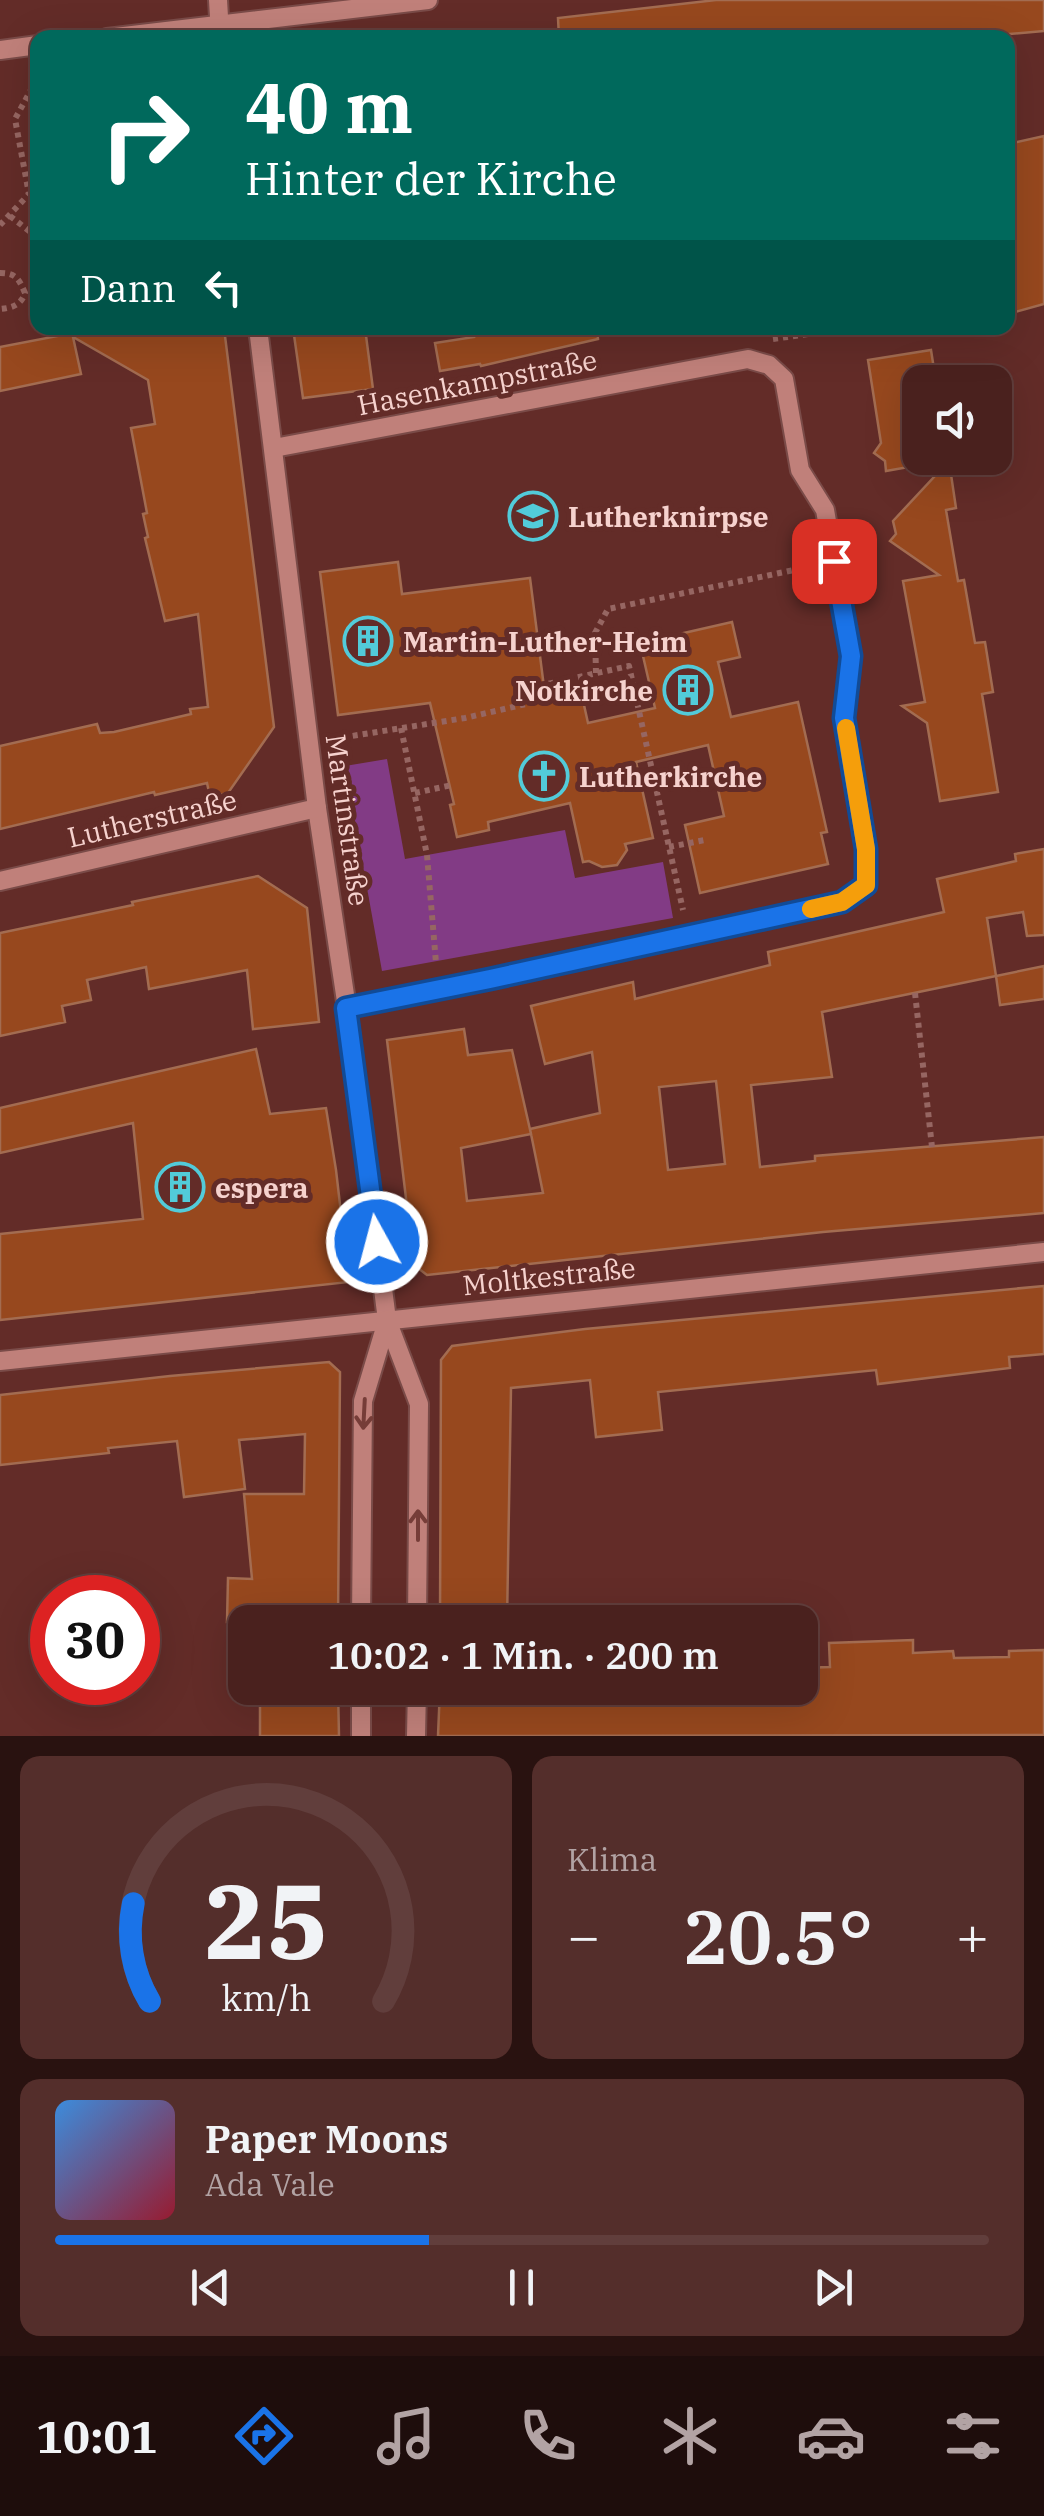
<!DOCTYPE html>
<html lang="de">
<meta charset="utf-8">
<style>
:root{--surface:#4a211e;--page:#542e2b;--text:#f1f3f6;--muted:#b2a3a4;--line:#613e3c;--accent:#1a73e8}
body{margin:0;font-family:"IBM Plex Serif",serif;background:var(--page);color:var(--text);height:100vh;display:flex;flex-direction:column;font-size:38px;white-space:nowrap}
*{box-sizing:border-box;margin:0}
p{font-size:32px;color:var(--muted)}
.icon{flex:none;width:55px;height:55px;fill:none;stroke:currentColor;stroke-width:2;stroke-linecap:round;stroke-linejoin:round}
.map{position:relative;height:1736px;overflow:hidden}
.sheet{display:flex;flex-direction:column;gap:20px;padding:20px;background:#291210;flex:1}
.sheet>*{flex:none}
.guide{position:absolute;left:30px;top:30px;width:985px;height:305px;border-radius:20px;box-shadow:0 10px 40px #0002,0 0 0 2px var(--line);background:#00695c;color:#fff;overflow:hidden}
.controls{position:absolute;left:902px;top:365px;display:grid;gap:20px}
.controls a{display:grid;place-items:center;width:110px;height:110px;border-radius:20px;background:var(--surface);box-shadow:0 10px 40px #0002,0 0 0 2px var(--line);font-size:50px}
.speed{position:absolute;left:30px;top:1575px;display:flex;gap:20px;font-size:50px;font-weight:700;text-align:center}
.speed>*{display:grid;place-content:center;width:130px;height:130px;border-radius:50%;background:var(--surface);box-shadow:0 10px 40px #0002,0 0 0 2px var(--line);line-height:1}
.speed .limit{border:15px solid #d22;background:#fff;color:#111}
.pin{position:absolute;display:grid;place-items:center;width:85px;height:85px;color:#fff;margin:-42px;border-radius:20px;box-shadow:0 5px 15px #0006}
.me{position:absolute;width:110px;margin:-55px;rotate:353deg;stroke-linejoin:round;filter:drop-shadow(0 0 8px #0008)}
.turn{display:flex;align-items:center;gap:35px;height:210px;padding:0 50px;font-size:45px}
.turn .icon{width:130px;height:130px;stroke-width:2.5}
.turn b{display:block;font-size:70px;line-height:85px}
.then{display:flex;align-items:center;height:95px;padding:0 50px;background:#0003;gap:20px;font-size:38px}
.big{font-size:75px;font-weight:600;line-height:1.1}
.sheet .widget{flex:1;display:flex;flex-direction:column;justify-content:center;gap:15px;min-width:0;padding:0 35px;border-radius:20px;background:var(--page)}
.sheet .dial{align-items:center;gap:0}
.dial svg{height:260px;overflow:visible;fill:none;stroke:var(--line);stroke-width:7;stroke-linecap:round;text-anchor:middle}
.dial text{fill:var(--text);stroke:none}
.song{display:flex;align-items:center;gap:30px}
.cover{width:120px;height:120px;border-radius:15px;background:linear-gradient(135deg,hsl(210 70% 55%),hsl(350 70% 35%))}
.played{height:10px;border-radius:5px;background:linear-gradient(90deg,var(--accent) 40%,var(--line) 40%)}
.keys{display:flex;justify-content:space-around;direction:ltr}
.heat{display:flex;justify-content:space-between;align-items:center;font-size:55px;direction:ltr}
.sheet .tiles{flex:1;display:grid;gap:20px;grid-template-columns:1fr 1fr}
.widget:last-child{grid-column:span 2}
.trip{position:absolute;left:228px;top:1605px;width:590px;height:100px;border-radius:20px;background:var(--surface);box-shadow:0 10px 40px #0002,0 0 0 2px var(--line);font-weight:600;line-height:100px;text-align:center}
.tabs{display:flex;height:160px;justify-content:space-around;align-items:center;background:#1e0d0c;color:var(--muted)}
.tabs .icon{width:70px;height:70px}
.tabs .current{color:var(--accent)}
.tabs b{font-size:45px;color:var(--text)}
.map>svg:first-child{display:block}
.green{fill:#823b85}
.building{fill:#97481e;stroke:#a36c51;stroke-width:2.5;fill-rule:evenodd}
.lines{fill:none;stroke-linecap:round;stroke-linejoin:round}
.minor-casing{stroke:#7a4b48;stroke-width:22}
.path{stroke:#966662;stroke-width:6;stroke-dasharray:5 5;stroke-linecap:butt}
.minor{stroke:#c0807a;stroke-width:18}
.oneway{stroke:#763d38}
.route-casing{stroke:#114b97;stroke-width:25}
.route{stroke:#1a73e8;stroke-width:18}
.slow{stroke:#f59e0b;stroke-width:18}
.labels{text-anchor:middle;dominant-baseline:central;stroke-width:10;stroke-linejoin:round;paint-order:stroke}
.street-label{font-size:28px;fill:#f6d2ce;stroke:#632c28}
.poi-label{font-size:28px;font-weight:bold;fill:#f6d2ce;stroke:#632c28;text-anchor:start}
</style>
<div class="map">
<svg width="1044" height="1736" viewBox="0 0 1044 1736">
<rect width="100%" height="100%" fill="#632c28"/>
<!-- green -->
<polygon class="green" points="387,759 405,859 565,830 575,878 663,862 673,918 382,971 345,766"/>
<!-- building -->
<g class="building">
<polygon points="716,0 1044,0 1044,31 963,38 559,38 558,18"/>
<polygon points="1044,136 1044,304 1008,314 1008,144"/>
<polygon points="57,328 224,328 274,727 228,793 210,797 207,783 155,795 154,792 0,829 0,746 97,724 100,733 114,732 191,714 190,709 208,707 198,614 165,621 145,538 148,537 143,514 147,513 131,428 155,424 148,380 73,337 81,374 0,391 0,347 68,334"/>
<polygon points="293,328 365,328 373,389 303,398"/>
<polygon points="472,328 597,328 598,339 481,366 480,364 440,371 435,343 474,337"/>
<polygon points="931,350 936,382 920,382 920,465 886,471 885,461 874,453 881,443 868,360"/>
<polygon points="949,461 956,508 946,510 958,581 964,580 975,643 985,642 993,692 982,694 998,792 940,801 927,723 902,706 925,702 903,581 939,575 890,541 896,534 893,521"/>
<polygon points="398,562 402,594 530,578 545,695 580,687 588,723 655,708 640,643 732,622 740,657 718,662 731,717 798,702 827,832 821,833 828,864 700,893 685,825 724,816 708,745 636,762 653,838 625,844 627,850 617,865 602,867 589,861 583,862 570,803 488,822 489,830 457,837 450,805 454,804 430,703 338,715 320,572"/>
<path d="M1044,849v86l-17,1 -4,-24 -36,6 9,58 -174,36 10,65 -81,8 9,82 55,-6v-5l229,-19v76l-221,19 -396,43 -13,-10 -27,-225 77,-11 4,26 44,-5 19,84 -70,14 6,53 76,-8 -13,-64 70,-16 -8,-61 -47,12 -14,-58 102,-24 2,17 135,-34 -2,-13 176,-40 -7,-33 79,-18 -1,-7zM716,1081l9,83 -57,6 -9,-83z"/>
<polygon points="258,876 307,908 319,1022 253,1029 247,970 149,989 146,967 87,980 91,1000 62,1006 65,1022 0,1036 0,933 133,905 132,902"/>
<polygon points="1044,966 1044,999 1000,1005 996,976"/>
<polygon points="256,1049 270,1114 326,1108 336,1170 349,1282 0,1320 0,1234 143,1219 133,1123 0,1153 0,1108"/>
<polygon points="1044,1286 1044,1354 1009,1357 1010,1368 878,1384 876,1370 658,1392 662,1430 596,1437 590,1380 511,1388 507,1622 440,1622 441,1360 452,1346 585,1329"/>
<polygon points="329,1362 340,1372 338,1622 227,1622 228,1578 252,1579 244,1494 304,1494 305,1434 239,1440 245,1489 184,1497 177,1441 108,1448 109,1453 0,1465 0,1395 170,1376"/>
<polygon points="913,1640 913,1653 953,1651 954,1658 1009,1657 1009,1651 1044,1650 1044,1735 438,1736 440,1688 800,1688 800,1668 830,1667 829,1643"/>
<polygon points="266,1688 338,1688 339,1736 260,1736 260,1697 266,1696"/>
</g>
<g class="lines">
<!-- minor casing -->
<g class="minor-casing">
<g id="minor">
<polyline points="218,0 220,34"/>
<polyline points="107,38 428,0"/>
<polyline points="0,50 38,45"/>
<polyline points="258,328 317,808 347,1008 387,1320 419,1404 417,1622"/>
<polyline points="274,448 748,359 769,365 784,379 800,470 825,510 851,656 844,718 866,849 866,885 842,902 490,979 347,1008"/>
<polyline points="0,881 317,808"/>
<polyline points="0,1361 1044,1252"/>
<polyline points="361,1622 363,1401 387,1321"/>
<polyline points="361,1736 361,1688"/>
<polyline points="416,1736 417,1688"/>
</g>
</g>
<!-- path -->
<g class="path">
<polyline points="10,216 33,234 38,234"/>
<polyline points="0,225 29,194 15,119 38,77"/>
<path d="M0,273c16,0 19,6 25,20 -4,12 -13,15 -25,16"/>
<polyline points="773,339 851,328"/>
<polyline points="596,673 595,633 608,609 813,566"/>
<polyline points="401,728 427,855 436,963"/>
<polyline points="333,739 465,718 530,703 538,686 629,666 683,910"/>
<polyline points="415,793 452,785"/>
<polyline points="669,847 705,840"/>
<polyline points="915,993 932,1147"/>
</g>
<!-- minor -->
<use href="#minor" class="minor"/>
</g>
<!-- one-way arrows -->
<defs><path id="oneway-shaft" d="M-6 0H5M1.5-3L5.5 0L1.5 3" fill="none" stroke-width="1.6" stroke-linecap="round" stroke-linejoin="round" transform="scale(2.5)"/></defs>
<g class="oneway">
<use href="#oneway-shaft" transform="translate(364 1414) rotate(93)"/>
<use href="#oneway-shaft" transform="translate(418 1525) rotate(-90)"/>
</g>
<g class="lines">
<!-- route casing -->
<g class="route-casing">
<polyline id="route" points="377,1242 346,1008 490,979 842,902 866,885 866,849 844,718 851,656 834,561"/>
</g>
<!-- route -->
<use href="#route" class="route"/>
<!-- slow -->
<polyline class="slow" points="811,909 842,902 866,885 866,849 846,728"/>
</g>
<!-- icons -->
<defs>
<g id="school-ring" transform="scale(2.5)"><circle r="9.5" fill="#632c28" stroke="#52cbd9" stroke-width="1.5"/><path d="M0-5L7-2L0 1L-7-2ZM-4 1L0 2.5L4 1V4Q0 6-4 4Z" fill="#52cbd9"/></g>
<g id="building-ring" transform="scale(2.5)"><circle r="9.5" fill="#632c28" stroke="#52cbd9" stroke-width="1.5"/><path d="M-4-6H4V6H1V3H-1V6H-4ZM-2.5-4.3h1.7v1.8h-1.7ZM.8-4.3h1.7v1.8H.8ZM-2.5-1h1.7V.8h-1.7ZM.8-1h1.7V.8H.8Z" fill="#52cbd9"/></g>
<g id="church-ring" transform="scale(2.5)"><circle r="9.5" fill="#632c28" stroke="#52cbd9" stroke-width="1.5"/><path d="M-1.2-6h2.4v3.5h3.3v2.4h-3.3V6h-2.4V-.1h-3.3v-2.4h3.3Z" fill="#52cbd9"/></g>
</defs>
<g fill-rule="evenodd">
<use href="#school-ring" x="533" y="516"/>
<use href="#building-ring" x="368" y="641"/>
<use href="#building-ring" x="688" y="690"/>
<use href="#church-ring" x="544" y="776"/>
<use href="#building-ring" x="180" y="1187"/>
</g>
<g class="labels">
<!-- street labels -->
<g class="street-label">
<text transform="translate(477 382) rotate(-11)">Hasenkampstraße</text>
<text transform="translate(152 818) rotate(-13)">Lutherstraße</text>
<text transform="translate(348 820) rotate(82)">Martinstraße</text>
<text transform="translate(549 1276) rotate(-6)">Moltkestraße</text>
</g>
<!-- poi labels -->
<g class="poi-label">
<text x="568" y="516">Lutherknirpse</text>
<text x="403" y="641">Martin-Luther-Heim</text>
<text x="653" y="690" text-anchor="end">Notkirche</text>
<text x="579" y="776">Lutherkirche</text>
<text x="215" y="1187">espera</text>
</g>
</g>
</svg>
<div class="controls">
<a><svg class="icon" aria-label="sound" viewBox="0 0 24 24"><path d="M4 9h4l5-4v14l-5-4H4zM17 9q2 3 0 6"/></svg></a>
</div>
<div class="speed"><div class="limit">30</div></div>
<div class="pin" style="left:834px;top:561px;background:#d93025"><svg class="icon" aria-label="arrive" viewBox="0 0 24 24"><path d="M6 21V4h12l-3 4 3 4H6"/></svg></div>
<svg class="me" style="left:377px;top:1242px" viewBox="-20 -20 40 40"><circle r="17" fill="#1a73e8" stroke="#fff" stroke-width="3"/><path d="M0-11L8 9 0 5-8 9z" fill="#fff"/></svg>
<div class="trip">10:02 · 1 Min. · 200 m</div>
<div class="guide">
<div class="turn"><svg class="icon" aria-label="right" viewBox="0 0 24 24"><path d="M7 20v-9h11M14 6l5 5-5 5"/></svg><div><b>40 m</b>Hinter der Kirche</div></div>
<div class="then">Dann<svg class="icon" aria-label="left" viewBox="0 0 24 24"><path d="M17 20v-9H6M10 6l-5 5 5 5"/></svg></div>
</div>
</div>
<section class="sheet">
<div class="tiles">
<div class="widget dial"><svg viewBox="0 0 100 80">
<path d="M14 69A42 42 0 1 1 86 69"/>
<path d="M14 69A42 42 0 0 1 9 39" stroke="#1a73e8"/>
<text x="50" y="56" font-size="32" font-weight="700">25</text>
<text x="50" y="72" font-size="11">km/h</text>
</svg></div>
<div class="widget"><p>Klima</p>
<div class="heat"><a>−</a><b class="big">20.5°</b><a>+</a></div>
</div>
<div class="widget">
<div class="song"><i class="cover"></i><div><b>Paper Moons</b><p>Ada Vale</p></div></div>
<div class="played"></div>
<div class="keys"><svg class="icon" aria-label="previous" viewBox="0 0 24 24"><path d="M18 5L8 12l10 7zM5 5v14"/></svg><svg class="icon" aria-label="pause" viewBox="0 0 24 24"><path d="M8 5v14M16 5v14"/></svg><svg class="icon" aria-label="next" viewBox="0 0 24 24"><path d="M6 5l10 7-10 7zM19 5v14"/></svg></div>
</div>
</div>
</section>
<nav class="tabs">
<b>10:01</b>
<svg class="icon current" aria-label="directions" viewBox="0 0 24 24"><path d="M12 3l9 9-9 9-9-9zM9 14v-3h6M13 9l2 2-2 2"/></svg>
<svg class="icon" aria-label="music" viewBox="0 0 24 24"><path d="M9 18V5l10-2v13"/><circle cx="6" cy="18" r="3"/><circle cx="16" cy="16" r="3"/></svg>
<svg class="icon" aria-label="phone" viewBox="0 0 24 24"><path d="M5 4h4l2 5-3 2q2 4 5 5l2-3 5 2v4C11 20 4 13 5 4z"/></svg>
<svg class="icon" aria-label="climate" viewBox="0 0 24 24"><path d="M12 3v18M4 7l16 10M4 17L20 7"/></svg>
<svg class="icon" aria-label="car" viewBox="0 0 24 24"><path d="M5 17H2v-5l4-1 3-4h7l3 4 3 1v5h-3M9 17h6M6 11h13"/><circle cx="7" cy="17" r="2"/><circle cx="17" cy="17" r="2"/></svg>
<svg class="icon" aria-label="filters" viewBox="0 0 24 24"><path d="M4 7h16M4 17h16"/><circle cx="9" cy="7" r="2"/><circle cx="15" cy="17" r="2"/></svg>
</nav>
